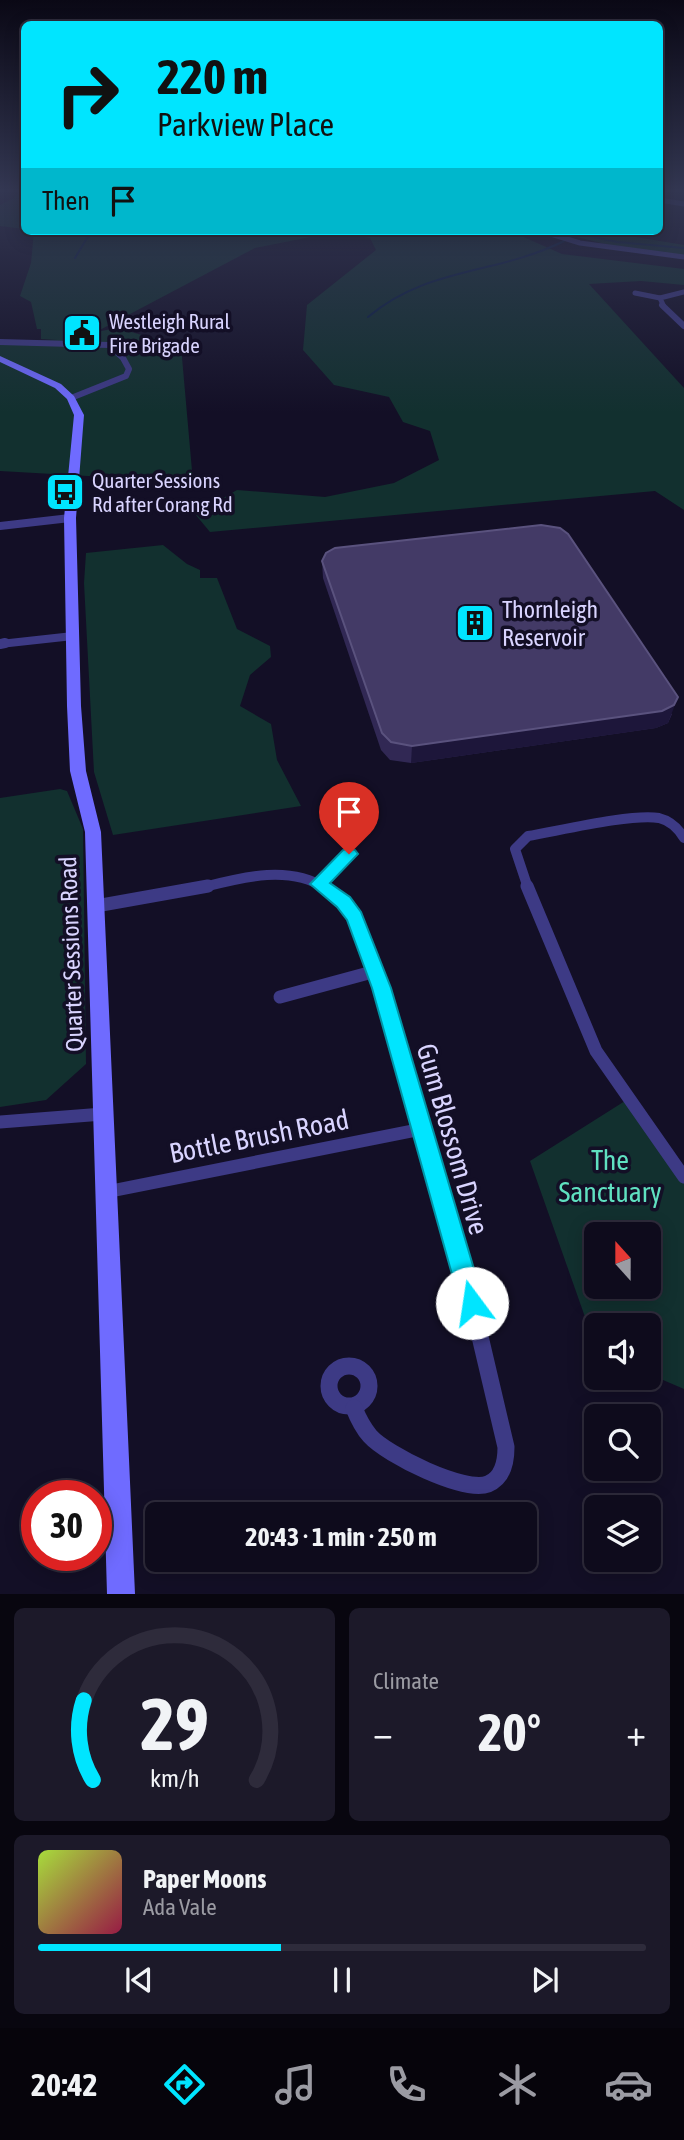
<!DOCTYPE html>
<meta charset="utf-8">
<style>
:root{--surface:#0e0b1c;--page:#1c1929;--text:#f1f3f6;--muted:#9b9ba3;--line:#2e2b3b;--accent:#00e5ff}
body{margin:0;font-family:"Asap Condensed",sans-serif;background:var(--page);color:var(--text);height:100vh;display:flex;flex-direction:column;font-size:26px;white-space:nowrap}
*{box-sizing:border-box;margin:0}
p{font-size:23px;color:var(--muted)}
.icon{flex:none;width:38px;height:38px;fill:none;stroke:currentColor;stroke-width:2;stroke-linecap:round;stroke-linejoin:round}
.map{position:relative;height:1594px;overflow:hidden}
.sheet{display:flex;flex-direction:column;gap:14px;padding:14px;background:#08060f;flex:1}
.sheet>*{flex:none}
.top-card{position:absolute;left:21px;top:21px;width:642px;height:214px;border-radius:10px;box-shadow:0 4px 18px #0003,0 0 0 2px var(--line);background:#00e5ff;color:#111;overflow:hidden}
.needle{width:46px;rotate:339deg}
.tools{position:absolute;left:584px;top:1222px;display:grid;gap:14px}
.tools a{display:grid;place-items:center;width:77px;height:77px;border-radius:10px;background:var(--surface);box-shadow:0 4px 18px #0003,0 0 0 2px var(--line);font-size:35px}
.speed{position:absolute;left:21px;top:1480px;display:flex;gap:14px;font-size:35px;font-weight:700;text-align:center}
.speed>*{display:grid;place-content:center;width:91px;height:91px;border-radius:50%;background:var(--surface);box-shadow:0 4px 18px #0003,0 0 0 2px var(--line);line-height:1}
.speed .limit{border:10px solid #d22;background:#fff;color:#111}
.pin{position:absolute;display:grid;place-items:center;width:60px;height:60px;color:#fff;margin:-72px -30px;border-radius:50% 50% 50% 0;rotate:-45deg;box-shadow:0 0 7px #0007}
.pin .icon{rotate:45deg}
.me{position:absolute;width:77px;margin:-38px;rotate:346deg;stroke-linejoin:round;filter:drop-shadow(0 0 5px #0008)}
.turn{display:flex;align-items:center;gap:24px;height:147px;padding:0 21px;font-size:32px}
.turn .icon{width:91px;height:91px;stroke-width:2.5}
.turn b{display:block;font-size:49px;line-height:60px}
.then{display:flex;align-items:center;height:66px;padding:0 21px;background:#0003;gap:14px;font-size:26px}
.big{font-size:52px;font-weight:700;line-height:1.1}
.sheet .card{flex:1;display:flex;flex-direction:column;justify-content:center;gap:10px;min-width:0;padding:0 24px;border-radius:10px;background:var(--page)}
.sheet .dial{align-items:center;gap:0}
.dial svg{height:182px;overflow:visible;fill:none;stroke:var(--line);stroke-width:7;stroke-linecap:round;text-anchor:middle}
.dial text{fill:var(--text);stroke:none}
.song{display:flex;align-items:center;gap:21px}
.cover{width:84px;height:84px;border-radius:10px;background:linear-gradient(135deg,hsl(80 70% 55%),hsl(340 70% 35%))}
.played{height:7px;border-radius:4px;background:linear-gradient(90deg,var(--accent) 40%,var(--line) 40%)}
.keys{display:flex;justify-content:space-around;direction:ltr}
.heat{display:flex;justify-content:space-between;align-items:center;font-size:38px;direction:ltr}
.sheet .tiles{flex:1;display:grid;gap:14px;grid-template-columns:1fr 1fr}
.card:last-child{grid-column:span 2}
.trip{position:absolute;left:145px;top:1502px;width:392px;height:70px;border-radius:10px;background:var(--surface);box-shadow:0 4px 18px #0003,0 0 0 2px var(--line);font-weight:700;line-height:70px;text-align:center}
.tabs{display:flex;height:112px;justify-content:space-around;align-items:center;background:#06040b;color:var(--muted)}
.tabs .icon{width:49px;height:49px}
.tabs .on{color:var(--accent)}
.tabs b{font-size:32px;color:var(--text)}
.map>svg:first-child{display:block}
.green{fill:#12302f;fill-rule:evenodd}
.lines{fill:none;stroke-linecap:round;stroke-linejoin:round}
.stream{stroke:#0a1f44;stroke-width:2}
.street-far5{stroke:#3d3a85;stroke-width:5}
.street-far4{stroke:#3d3a85;stroke-width:6}
.street-far3{stroke:#3d3a85;stroke-width:8}
.street-far2{stroke:#3d3a85;stroke-width:10}
.street-far1{stroke:#3d3a85;stroke-width:13}
.street{stroke:#3d3a85;stroke-width:17}
.secondary{fill:#6f6bff;fill-rule:evenodd}
.wall{fill:#312854}
.shaded-wall{fill:#1d163a}
.building{fill:#433a66;stroke:#5a527e;stroke-width:2}
.route{fill:#00e5ff;stroke:#0095a6;stroke-width:2}
.labels{text-anchor:middle;dominant-baseline:central;stroke-width:7;stroke-linejoin:round;paint-order:stroke}
.far-poi-label{font-size:21px;fill:#d9d4ff;stroke:#130f26;text-anchor:start}
.poi-label{font-size:24px;fill:#d9d4ff;stroke:#130f26;text-anchor:start}
.street-label{font-size:24px;fill:#d9d4ff;stroke:#130f26}
.near-street-label{font-size:28px;fill:#d9d4ff;stroke:#130f26}
.near-park-label{font-size:28px;fill:#5fe0c0;stroke:#130f26}
</style>
<div class="map">
<svg width="684" height="1594" viewBox="0 0 684 1594">
<rect width="100%" height="100%" fill="#130f26"/>
<!-- green -->
<g class="green">
<polygon points="20,190 24,190 24,229 0,226 0,205 14,198"/>
<polygon points="34,231 510,231 562,254 684,269 684,285 641,281 589,284 684,388 684,510 655,491 210,532 195,514 237,490 325,497 394,483 439,460 430,431 403,422 389,397 334,385 303,350 307,305 376,250 370,238 336,232 255,248 96,332 117,328 181,346 193,482 0,471 0,341 57,340 41,339 41,329 37,329 31,302 20,296 31,263"/>
<polygon points="552,231 600,231 684,245 684,258 630,250"/>
<polygon points="163,545 187,564 200,570 200,578 217,578 237,629 270,646 271,657 250,675 240,706 271,724 277,760 301,806 113,835 94,772 84,583 86,553"/>
<polygon points="60,789 67,791 83,829 86,1064 46,1100 0,1107 0,798"/>
<path d="M625,1101l59,82v206l-35,-15v-49h-52v26l-67,-190zM597,1234h52v52h-52z"/>
</g>
<g class="lines">
<!-- stream -->
<g class="stream">
<polyline points="566,231 617,242 684,248"/>
<polyline points="75,258 87,238 97,231"/>
<path d="M368,317c61,-51 128,-42 196,-76"/>
</g>
<!-- street-far5 -->
<g class="street-far5">
<polyline points="660,200 684,204"/>
<polyline points="541,231 580,243 684,257"/>
<polyline points="635,293 660,298"/>
<polyline points="664,307 660,298 684,292"/>
</g>
<!-- street-far4 -->
<g class="street-far4">
<polyline points="662,305 684,326"/>
<polyline points="0,342 109,345 123,358 129,369 126,376 71,398"/>
</g>
<!-- street-far3 -->
<g class="street-far3">
<polyline points="0,526 70,518"/>
<polyline points="0,644 73,636"/>
</g>
<!-- street-far2 -->
<g class="street-far2">
<polyline points="0,644 5,643"/>
<polyline points="319,884 349,854"/>
<path d="M200,888c40,-10 88,-24 125,0"/>
<path d="M528,888l-13,-39 13,-13c30,-5 105,-23 131,-18 12,3 19,10 25,20"/>
</g>
<!-- street-far1 -->
<g class="street-far1">
<polyline points="322,886 349,909 382,988 443,1198"/>
<polyline points="527,886 596,1051 684,1177"/>
<polyline points="96,906 208,886"/>
<polyline points="280,997 376,971"/>
<polyline points="0,1122 103,1114"/>
<polyline points="106,1192 422,1129"/>
</g>
<!-- street -->
<g class="street">
<circle cx="349" cy="1386" r="20"/>
<path d="M354,1408c4,10 9,20 16,28 17,19 94,57 118,48 15,-6 18,-23 18,-37l-40,-170 -23,-81"/>
</g>
<!-- secondary -->
<polygon class="secondary" points="0,356 61,384 74,396 84,415 76,518 81,706 86,771 101,832 135,1594 107,1594 85,832 70,771 67,706 64,518 74,415 67,399 55,388 0,362"/>
</g>
<!-- wall -->
<polygon class="wall" points="322,561 672,714 668,723 656,728 411,763 390,760 381,750 323,578"/>
<!-- shaded-wall -->
<polygon class="shaded-wall" points="678,697 668,723 656,728 411,763 412,746"/>
<!-- building -->
<polygon class="building" points="541,525 560,528 568,534 678,697 674,705 662,711 412,746 391,742 382,733 322,561 326,553 335,548"/>
<!-- sky -->
<linearGradient id="sky" x2="0" y2="1"><stop stop-color="#0a0815"/><stop offset="0.46" stop-color="#333752"/><stop offset="1" stop-color="#333752" stop-opacity="0"/></linearGradient>
<rect width="684" height="413" fill="url(#sky)"/>
<!-- route -->
<polygon class="route" points="349,848 355,850 358,854 330,883 350,897 361,912 391,988 484,1303 480,1311 472,1315 464,1311 460,1303 372,988 347,920 337,907 310,884 343,850"/>
<!-- icons -->
<defs>
<g id="civic-square" transform="scale(2.0125)"><rect x="-9" y="-9" width="18" height="18" rx="4" fill="#00e5ff" stroke="#130f26"/><path d="M-.6-6.5H3V-4.5H.6V-3L4-1V1h2V6H-6V1h2V-1L-.6-3ZM-1.2 2.5V6h2.4V2.5Z" fill="#111"/></g>
<g id="bus-square" transform="scale(2.0125)"><rect x="-9" y="-9" width="18" height="18" rx="4" fill="#00e5ff" stroke="#130f26"/><path d="M-5-6H5V4H4V6H2V4H-2V6H-4V4H-5ZM-3.5-4V0h7V-4ZM-3.5 1.2v1.5H-2V1.2ZM2 1.2v1.5H3.5V1.2Z" fill="#111"/></g>
<g id="building-square" transform="scale(2.0125)"><rect x="-9" y="-9" width="18" height="18" rx="4" fill="#00e5ff" stroke="#130f26"/><path d="M-4-6H4V6H1V3H-1V6H-4ZM-2.5-4.3h1.7v1.8h-1.7ZM.8-4.3h1.7v1.8H.8ZM-2.5-1h1.7V.8h-1.7ZM.8-1h1.7V.8H.8Z" fill="#111"/></g>
</defs>
<g fill-rule="evenodd">
<use href="#civic-square" x="82" y="333"/>
<use href="#bus-square" x="65" y="492"/>
<use href="#building-square" x="475" y="623"/>
</g>
<g class="labels">
<!-- far-poi labels -->
<g class="far-poi-label">
<text x="109" y="321">Westleigh Rural<tspan x="109" dy="24">Fire Brigade</tspan></text>
<text x="92" y="480">Quarter Sessions<tspan x="92" dy="24">Rd after Corang Rd</tspan></text>
</g>
<!-- poi labels -->
<g class="poi-label">
<text x="502" y="609">Thornleigh<tspan x="502" dy="28">Reservoir</tspan></text>
</g>
<!-- street labels -->
<g class="street-label">
<text transform="translate(71 954) rotate(-92)">Quarter Sessions Road</text>
</g>
<!-- near-street labels -->
<g class="near-street-label">
<text transform="translate(259 1136) rotate(-11)">Bottle Brush Road</text>
<text transform="translate(453 1139) rotate(74)">Gum Blossom Drive</text>
</g>
<!-- near-park labels -->
<g class="near-park-label">
<text x="610" y="1160">The<tspan x="610" dy="32">Sanctuary</tspan></text>
</g>
</g>
</svg>
<div class="tools">
<a><svg class="needle" viewBox="-14 -14 28 28"><path d="M0-13l5 13h-10z" fill="#e53935"/><path d="M0 13l5-13h-10z" fill="#9b9ba3"/></svg></a>
<a><svg class="icon" aria-label="sound" viewBox="0 0 24 24"><path d="M4 9h4l5-4v14l-5-4H4zM17 9q2 3 0 6"/></svg></a>
<a><svg class="icon" aria-label="search" viewBox="0 0 24 24"><circle cx="10" cy="10" r="6"/><path d="M15 15l6 6"/></svg></a>
<a><svg class="icon" aria-label="layers" viewBox="0 0 24 24"><path d="M12 4l9 5-9 5-9-5zM3 14l9 5 9-5"/></svg></a>
</div>
<div class="speed"><div class="limit">30</div></div>
<div class="pin" style="left:349px;top:854px;background:#d93025"><svg class="icon" aria-label="arrive" viewBox="0 0 24 24"><path d="M6 21V4h12l-3 4 3 4H6"/></svg></div>
<svg class="me" style="left:472px;top:1303px" viewBox="-20 -20 40 40"><circle r="19" fill="#fff"/><path d="M0-13L10 11 0 6-10 11z" fill="#00e5ff"/></svg>
<div class="trip">20:43 · 1 min · 250 m</div>
<div class="top-card">
<div class="turn"><svg class="icon" aria-label="right" viewBox="0 0 24 24"><path d="M7 20v-9h11M14 6l5 5-5 5"/></svg><div><b>220 m</b>Parkview Place</div></div>
<div class="then">Then<svg class="icon" aria-label="arrive" viewBox="0 0 24 24"><path d="M6 21V4h12l-3 4 3 4H6"/></svg></div>
</div>
</div>
<section class="sheet">
<div class="tiles">
<div class="card dial"><svg viewBox="0 0 100 80">
<path d="M14 69A42 42 0 1 1 86 69"/>
<path d="M14 69A42 42 0 0 1 10 34" stroke="#00e5ff"/>
<text x="50" y="56" font-size="32" font-weight="700">29</text>
<text x="50" y="72" font-size="11">km/h</text>
</svg></div>
<div class="card"><p>Climate</p>
<div class="heat"><a>−</a><b class="big">20°</b><a>+</a></div>
</div>
<div class="card">
<div class="song"><i class="cover"></i><div><b>Paper Moons</b><p>Ada Vale</p></div></div>
<div class="played"></div>
<div class="keys"><svg class="icon" aria-label="previous" viewBox="0 0 24 24"><path d="M18 5L8 12l10 7zM5 5v14"/></svg><svg class="icon" aria-label="pause" viewBox="0 0 24 24"><path d="M8 5v14M16 5v14"/></svg><svg class="icon" aria-label="next" viewBox="0 0 24 24"><path d="M6 5l10 7-10 7zM19 5v14"/></svg></div>
</div>
</div>
</section>
<nav class="tabs">
<b>20:42</b>
<svg class="icon on" aria-label="directions" viewBox="0 0 24 24"><path d="M12 3l9 9-9 9-9-9zM9 14v-3h6M13 9l2 2-2 2"/></svg>
<svg class="icon" aria-label="music" viewBox="0 0 24 24"><path d="M9 18V5l10-2v13"/><circle cx="6" cy="18" r="3"/><circle cx="16" cy="16" r="3"/></svg>
<svg class="icon" aria-label="phone" viewBox="0 0 24 24"><path d="M5 4h4l2 5-3 2q2 4 5 5l2-3 5 2v4C11 20 4 13 5 4z"/></svg>
<svg class="icon" aria-label="climate" viewBox="0 0 24 24"><path d="M12 3v18M4 7l16 10M4 17L20 7"/></svg>
<svg class="icon" aria-label="car" viewBox="0 0 24 24"><path d="M5 17H2v-5l4-1 3-4h7l3 4 3 1v5h-3M9 17h6M6 11h13"/><circle cx="7" cy="17" r="2"/><circle cx="17" cy="17" r="2"/></svg>
</nav>
